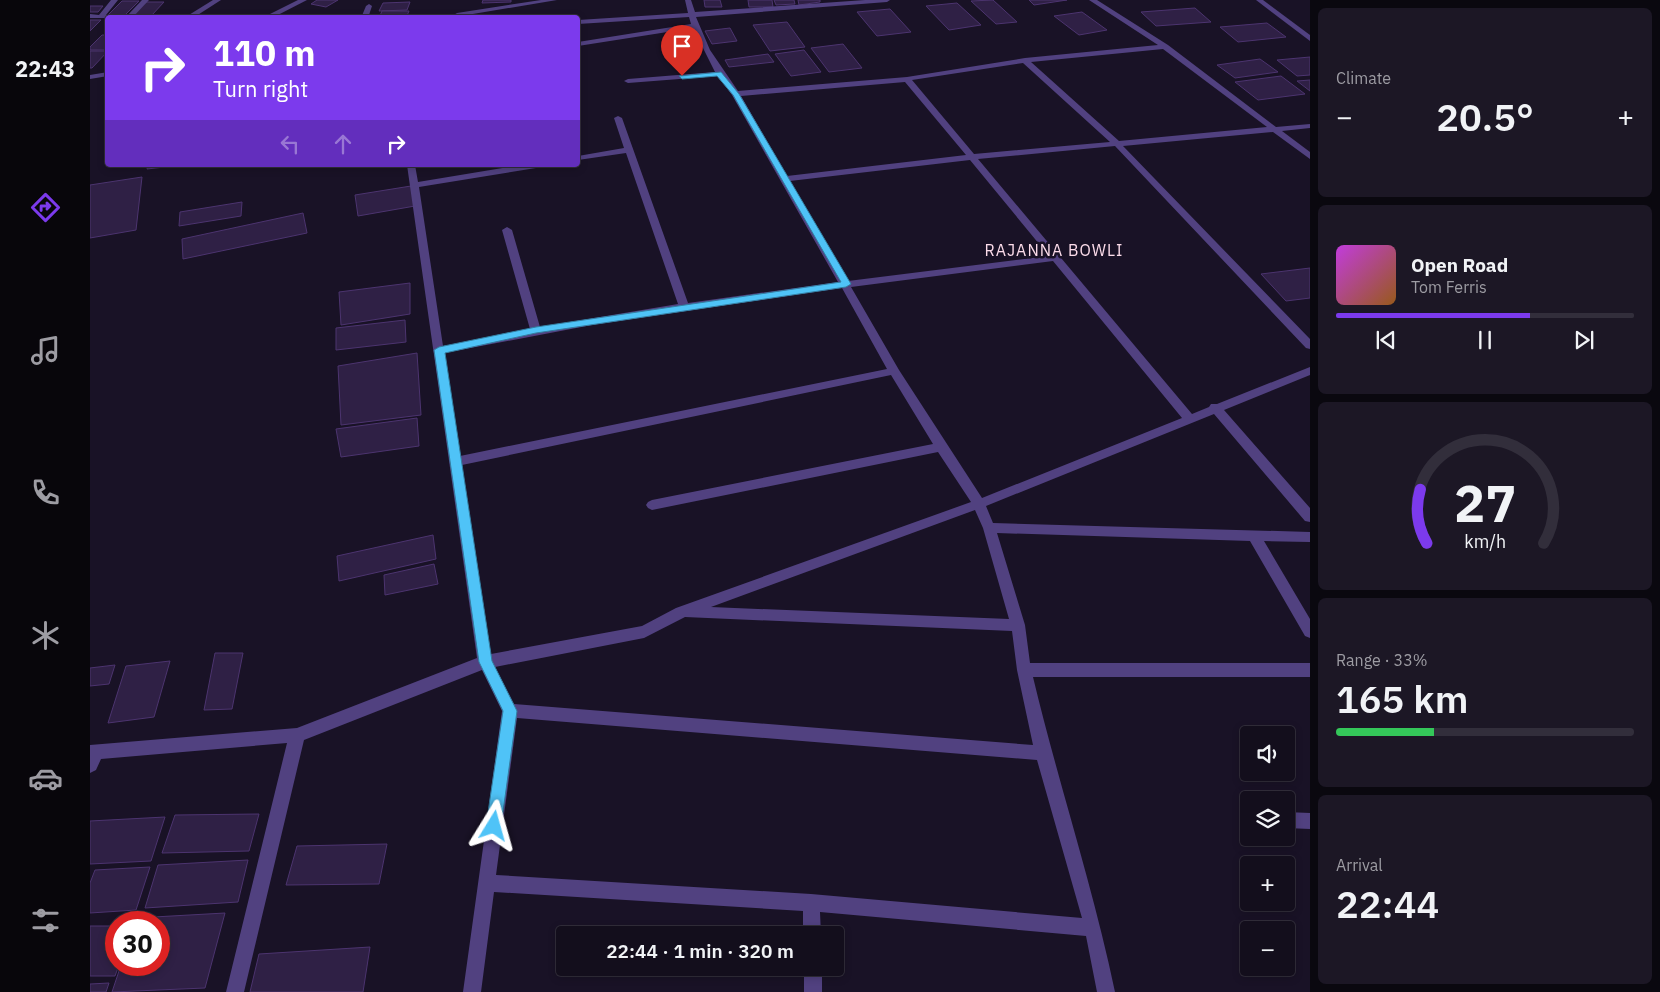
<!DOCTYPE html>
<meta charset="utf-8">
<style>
:root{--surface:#130e1c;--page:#1c1725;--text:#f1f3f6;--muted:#9d9ca3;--line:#322e3b;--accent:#7c3aed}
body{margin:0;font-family:"IBM Plex Sans",sans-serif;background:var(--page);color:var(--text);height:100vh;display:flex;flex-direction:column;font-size:19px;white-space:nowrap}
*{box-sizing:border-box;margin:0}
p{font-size:16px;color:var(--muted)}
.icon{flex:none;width:28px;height:28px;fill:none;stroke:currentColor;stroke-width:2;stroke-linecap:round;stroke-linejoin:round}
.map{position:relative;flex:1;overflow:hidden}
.drawer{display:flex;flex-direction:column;gap:8px;padding:8px;background:#0a080f;width:350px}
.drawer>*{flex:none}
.guide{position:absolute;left:15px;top:15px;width:475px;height:152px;border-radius:5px;box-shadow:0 2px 8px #0003,0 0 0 1px var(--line);background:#7c3aed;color:#fff;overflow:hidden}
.tools{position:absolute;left:1150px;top:726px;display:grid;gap:10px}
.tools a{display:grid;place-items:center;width:55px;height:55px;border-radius:5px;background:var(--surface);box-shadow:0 2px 8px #0003,0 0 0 1px var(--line);font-size:25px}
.speed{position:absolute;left:15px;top:911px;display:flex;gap:10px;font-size:25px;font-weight:700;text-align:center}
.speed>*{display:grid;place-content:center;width:65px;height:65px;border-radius:50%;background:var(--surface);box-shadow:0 2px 8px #0003,0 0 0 1px var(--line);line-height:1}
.speed .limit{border:8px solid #d22;background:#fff;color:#111}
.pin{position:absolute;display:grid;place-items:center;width:42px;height:42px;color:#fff;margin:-51px -21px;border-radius:50% 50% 50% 0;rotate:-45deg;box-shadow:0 0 5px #0007}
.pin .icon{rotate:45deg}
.me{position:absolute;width:55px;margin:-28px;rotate:8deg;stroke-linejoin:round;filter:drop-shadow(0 0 4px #0008)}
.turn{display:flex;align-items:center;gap:18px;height:105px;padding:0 25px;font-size:22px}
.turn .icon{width:65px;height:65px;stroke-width:2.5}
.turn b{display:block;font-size:35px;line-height:42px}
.lanes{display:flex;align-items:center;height:48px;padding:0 25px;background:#0003;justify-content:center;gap:25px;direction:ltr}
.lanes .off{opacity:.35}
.big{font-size:38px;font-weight:600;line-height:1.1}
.drawer .widget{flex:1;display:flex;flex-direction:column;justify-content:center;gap:8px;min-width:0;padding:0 18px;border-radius:8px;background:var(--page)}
.drawer .dial{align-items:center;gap:0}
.dial svg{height:130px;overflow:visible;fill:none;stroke:var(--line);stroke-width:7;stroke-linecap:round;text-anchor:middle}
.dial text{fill:var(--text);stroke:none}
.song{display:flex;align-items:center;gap:15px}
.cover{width:60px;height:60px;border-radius:8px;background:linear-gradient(135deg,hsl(290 70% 55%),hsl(30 70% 35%))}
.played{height:5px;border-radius:2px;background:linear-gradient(90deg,var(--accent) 65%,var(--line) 65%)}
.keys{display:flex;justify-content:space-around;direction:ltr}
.heat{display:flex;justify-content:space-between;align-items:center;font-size:28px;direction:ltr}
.charge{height:8px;border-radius:4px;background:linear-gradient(90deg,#34c759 33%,var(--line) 0)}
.trip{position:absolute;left:466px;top:926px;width:288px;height:50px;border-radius:5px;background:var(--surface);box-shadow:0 2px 8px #0003,0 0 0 1px var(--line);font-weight:600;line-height:50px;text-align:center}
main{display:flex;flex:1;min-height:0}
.dock{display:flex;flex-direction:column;width:90px;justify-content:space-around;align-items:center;background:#08060b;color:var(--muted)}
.dock .icon{width:35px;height:35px}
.dock .current{color:var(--accent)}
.dock b{font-size:22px;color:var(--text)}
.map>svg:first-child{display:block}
.building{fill:#2f2045;stroke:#4c346f}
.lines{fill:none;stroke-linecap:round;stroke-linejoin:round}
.minor{fill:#514180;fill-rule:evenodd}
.route{fill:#4fc3f7;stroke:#337fa1}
.labels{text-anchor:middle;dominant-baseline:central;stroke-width:5;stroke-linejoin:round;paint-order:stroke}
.far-neighbourhood-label{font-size:16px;letter-spacing:1px;fill:#fcdcea;stroke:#191226}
</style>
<main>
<nav class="dock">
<b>22:43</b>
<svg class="icon current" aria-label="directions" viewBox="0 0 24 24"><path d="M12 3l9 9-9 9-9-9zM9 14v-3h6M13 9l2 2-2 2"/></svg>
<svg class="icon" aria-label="music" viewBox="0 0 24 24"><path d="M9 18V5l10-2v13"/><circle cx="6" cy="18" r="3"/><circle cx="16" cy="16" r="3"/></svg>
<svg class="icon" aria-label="phone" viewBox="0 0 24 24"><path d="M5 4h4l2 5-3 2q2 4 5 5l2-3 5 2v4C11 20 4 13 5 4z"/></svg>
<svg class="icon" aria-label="climate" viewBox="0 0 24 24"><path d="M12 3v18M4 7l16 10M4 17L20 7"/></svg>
<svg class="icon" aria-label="car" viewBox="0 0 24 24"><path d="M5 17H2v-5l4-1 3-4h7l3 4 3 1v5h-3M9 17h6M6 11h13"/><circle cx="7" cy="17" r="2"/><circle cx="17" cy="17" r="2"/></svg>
<svg class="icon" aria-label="filters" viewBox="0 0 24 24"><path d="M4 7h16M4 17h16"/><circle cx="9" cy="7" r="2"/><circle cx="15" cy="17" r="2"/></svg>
</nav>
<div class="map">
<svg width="1220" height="992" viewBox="0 0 1220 992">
<rect width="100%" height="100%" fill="#191226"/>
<!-- building -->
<g class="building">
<polygon points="227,0 248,0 236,7 221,4"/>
<polygon points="393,0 421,0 421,2 392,3"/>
<polygon points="614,0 630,0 632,7 615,7"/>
<polygon points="658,0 682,0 683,7 659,7"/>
<polygon points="684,0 704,0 705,4 686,5"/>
<polygon points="708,0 730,0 730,2 709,5"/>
<polygon points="903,0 927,22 906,24 881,1"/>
<polygon points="939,0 977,0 944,5"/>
<polygon points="32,1 49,1 35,15 18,15"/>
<polygon points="55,2 74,2 62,15 43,15"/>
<polygon points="320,2 317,10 289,11 293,3"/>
<polygon points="867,3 891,25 859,30 836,6"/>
<polygon points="0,6 13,6 8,12 0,12"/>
<polygon points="1105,8 1121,22 1066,26 1051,12"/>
<polygon points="800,9 821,32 787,36 767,12"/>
<polygon points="292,11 319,11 316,18 289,18"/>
<polygon points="992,12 1017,30 989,35 964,16"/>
<polygon points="0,20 11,20 0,31"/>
<polygon points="697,22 715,47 680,51 663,25"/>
<polygon points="1177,23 1196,37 1148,42 1130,27"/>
<polygon points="640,28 647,41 622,44 615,31"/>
<polygon points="12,35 18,35 18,50 0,50 0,47"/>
<polygon points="753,44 772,68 739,72 721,48"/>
<polygon points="714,50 731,72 701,76 685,54"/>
<polygon points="0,51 18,51 2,68 0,68"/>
<polygon points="678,54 684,62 639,67 635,60"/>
<polygon points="1220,57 1220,75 1207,76 1187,60"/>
<polygon points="1170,59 1188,72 1145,78 1127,65"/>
<polygon points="1191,76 1215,94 1168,100 1145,82"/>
<polygon points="1220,80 1220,91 1207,81"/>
<polygon points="58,165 92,165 57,169"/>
<polygon points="52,177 46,230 0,238 0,185"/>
<polygon points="321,186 325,206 268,216 265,195"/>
<polygon points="152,202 151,216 89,226 90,212"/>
<polygon points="213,213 217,233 93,259 92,239"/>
<polygon points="1220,268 1220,298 1196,301 1171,274"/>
<polygon points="320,283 320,314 251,325 249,292"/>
<polygon points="315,320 316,342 246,350 246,328"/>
<polygon points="327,353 331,415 251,425 248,366"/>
<polygon points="327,418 329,446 251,457 246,429"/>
<polygon points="343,535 346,559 249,581 247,556"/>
<polygon points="344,564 348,584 295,595 294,575"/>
<polygon points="125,653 153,653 142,709 114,710"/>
<polygon points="80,661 64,717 18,723 36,666"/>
<polygon points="25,665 19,684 0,686 0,668"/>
<polygon points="169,814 159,851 72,853 85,815"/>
<polygon points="75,817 61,861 0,864 0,821"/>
<polygon points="297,844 289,884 196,885 207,846"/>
<polygon points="158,860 148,902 55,908 68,865"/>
<polygon points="60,867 46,910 0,913 0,883 5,870"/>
<polygon points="135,913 115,988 22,992 31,965 69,965 69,922 45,922 46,918"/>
<polygon points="0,926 26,926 26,965 29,965 25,976 0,976"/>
<polygon points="280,947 273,992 160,992 169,954"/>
<polygon points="19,983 16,992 0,992 0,984"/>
</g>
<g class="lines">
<!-- minor -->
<g class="minor">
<polygon points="21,0 28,0 16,15 33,18 0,18 0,14 9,15"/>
<polygon points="52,0 59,0 42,18 35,18"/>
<polygon points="123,0 131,0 103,18 94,18"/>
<polygon points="208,0 217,0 182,18 172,18"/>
<polygon points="451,0 467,0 359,18 367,13"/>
<path d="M595,0h6l4,12 170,-12h25l-3,2 -191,15 14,33 28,41 169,-14 118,-19 133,-13 -69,-45h8l71,45 108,82 34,-3v4l-28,3 28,21v7l-37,-27 -150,14 187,193v10l-4,-1 -191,-202 -137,13 214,255 17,-7 2,-3h6l93,-37v8l-86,35 86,98v14l-5,-1 -91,-107 -228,92 7,17 317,9v10l-46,-1 46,78v19l-5,-2 -55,-95 -253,-8 28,92 5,38h280v14h-277c25,105 60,209 82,315h-18l-11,-56 -266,-24 1,23h-18v-24l-309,-19 -13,100h-18l39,-281 -20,-41 -178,70 -60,252h-18l61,-249 -186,16 -5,11 -6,3v-28l207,-17 180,-70 -70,-493h8l3,17 102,-17h20l-4,3 -117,19 24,159 87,-17 -28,-99 5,-3 5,3 28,97 138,-23 -52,-151 -48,7v-4l46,-8 -10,-30 4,-2 4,2 66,185 150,-21 -106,-187 -14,-19 -90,7 -4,-2 4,-2 87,-7 -22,-44 -115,18v-4l113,-18 -2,-7 -111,7v-4l110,-7zM1073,49l104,78 -148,14 -88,-79zM933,63l87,79 -136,12 -62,-74zM815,82l61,73 -179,21 -46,-80zM880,160l79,96 -201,25 -58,-100zM963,261l129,157 -200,80 -83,-128 -48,-83zM752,288l45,81 -427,87 -16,-103 148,-28zM801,375l42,69 -281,56 -4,2 -2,3 2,3 4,2 286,-58 33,50 -295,106 -34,18 -151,28 -29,-189zM885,510l8,18 26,91 -298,-12zM595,617l327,14 5,39 16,75 -519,-41 -19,-37 149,-29zM427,718l520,42 45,158 -271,-24 -315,-19z"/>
<polygon points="1166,0 1173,0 1220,35 1220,41"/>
<polygon points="279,4 282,6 278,18 271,18 276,6"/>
<polygon points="18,72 18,76 0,79 0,75"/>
<polygon points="1196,812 1220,813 1220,829 1196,828"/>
<rect x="714" y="968" width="18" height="24"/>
</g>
</g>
<!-- route -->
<polygon class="route" points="631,72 649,94 761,284 756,287 446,333 355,353 402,661 427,711 411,826 409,831 404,833 399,831 396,826 413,711 389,662 344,350 349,347 446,327 751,282 643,95 627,76 592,79 589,76"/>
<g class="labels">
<!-- far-neighbourhood labels -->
<g class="far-neighbourhood-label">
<text x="964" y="250">RAJANNA BOWLI</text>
</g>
</g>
</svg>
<div class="tools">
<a><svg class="icon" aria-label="sound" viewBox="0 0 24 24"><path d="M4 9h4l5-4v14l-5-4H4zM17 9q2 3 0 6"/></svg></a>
<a><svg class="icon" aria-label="layers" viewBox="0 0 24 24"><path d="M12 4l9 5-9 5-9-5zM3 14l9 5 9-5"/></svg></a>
<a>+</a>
<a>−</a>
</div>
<div class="speed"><div class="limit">30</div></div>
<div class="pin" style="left:592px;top:76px;background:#d93025"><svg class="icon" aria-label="arrive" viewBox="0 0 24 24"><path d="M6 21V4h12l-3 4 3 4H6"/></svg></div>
<svg class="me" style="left:404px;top:826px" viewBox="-20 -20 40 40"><path d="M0-17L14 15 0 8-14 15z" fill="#4fc3f7" stroke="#fff" stroke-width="4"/></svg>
<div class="trip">22:44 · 1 min · 320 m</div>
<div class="guide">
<div class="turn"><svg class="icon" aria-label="right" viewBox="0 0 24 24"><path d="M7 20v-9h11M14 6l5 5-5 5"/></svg><div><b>110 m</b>Turn right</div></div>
<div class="lanes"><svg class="icon off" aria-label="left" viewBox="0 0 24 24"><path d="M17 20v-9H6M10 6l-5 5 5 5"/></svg><svg class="icon off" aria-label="ahead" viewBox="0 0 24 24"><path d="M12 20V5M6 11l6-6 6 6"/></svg><svg class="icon" aria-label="right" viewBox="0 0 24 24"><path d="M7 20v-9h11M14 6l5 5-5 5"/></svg></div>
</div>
</div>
<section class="drawer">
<div class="widget"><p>Climate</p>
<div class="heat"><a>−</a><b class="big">20.5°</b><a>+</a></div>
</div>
<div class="widget">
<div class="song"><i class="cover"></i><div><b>Open Road</b><p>Tom Ferris</p></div></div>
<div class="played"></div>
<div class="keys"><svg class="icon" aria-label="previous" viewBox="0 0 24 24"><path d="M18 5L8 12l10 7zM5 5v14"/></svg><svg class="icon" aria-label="pause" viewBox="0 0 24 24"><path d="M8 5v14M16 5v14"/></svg><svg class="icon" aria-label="next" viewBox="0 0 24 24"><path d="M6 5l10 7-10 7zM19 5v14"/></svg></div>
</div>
<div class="widget dial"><svg viewBox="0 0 100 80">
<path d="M14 69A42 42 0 1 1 86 69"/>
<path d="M14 69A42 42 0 0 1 10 36" stroke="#7c3aed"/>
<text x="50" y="56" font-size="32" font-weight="700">27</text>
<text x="50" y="72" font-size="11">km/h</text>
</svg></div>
<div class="widget"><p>Range · 33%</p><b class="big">165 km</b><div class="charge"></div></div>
<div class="widget"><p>Arrival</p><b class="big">22:44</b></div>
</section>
</main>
